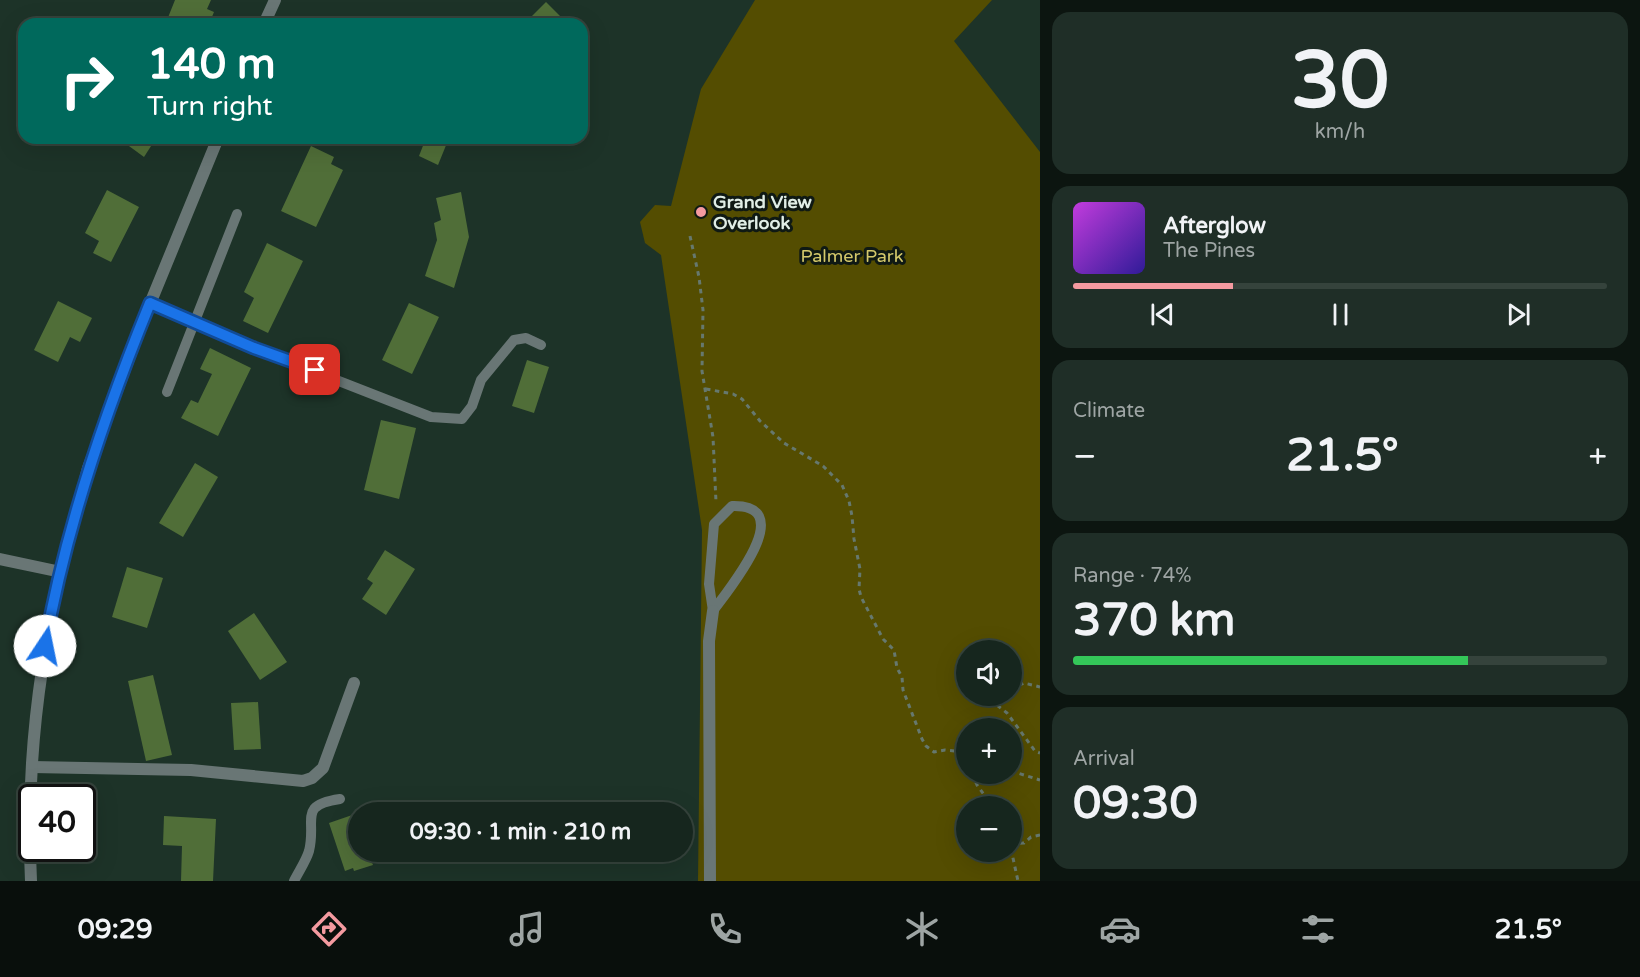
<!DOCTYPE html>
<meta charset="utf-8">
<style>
:root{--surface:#16261e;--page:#1f2e27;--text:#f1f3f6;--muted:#9ea5a4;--line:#35433c;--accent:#f49aa0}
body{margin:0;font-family:"Varela Round",sans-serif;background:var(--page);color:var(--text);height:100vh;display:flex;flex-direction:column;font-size:22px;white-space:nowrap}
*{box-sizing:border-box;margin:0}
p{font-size:20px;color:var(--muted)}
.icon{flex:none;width:33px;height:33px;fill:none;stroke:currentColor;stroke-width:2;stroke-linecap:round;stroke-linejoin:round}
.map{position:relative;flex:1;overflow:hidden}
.sheet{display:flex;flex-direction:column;gap:12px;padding:12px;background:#0c1510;width:600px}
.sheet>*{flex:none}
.banner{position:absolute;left:18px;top:18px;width:570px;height:126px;border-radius:18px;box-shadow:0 6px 24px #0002,0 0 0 2px var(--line);background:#00695c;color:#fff;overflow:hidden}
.controls{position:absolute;left:956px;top:640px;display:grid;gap:12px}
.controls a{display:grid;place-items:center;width:66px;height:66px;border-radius:50%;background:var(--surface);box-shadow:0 6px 24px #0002,0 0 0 2px var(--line);font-size:30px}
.speed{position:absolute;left:18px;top:784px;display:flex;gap:12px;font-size:30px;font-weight:700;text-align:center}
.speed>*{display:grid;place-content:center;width:78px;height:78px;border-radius:50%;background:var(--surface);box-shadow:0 6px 24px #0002,0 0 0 2px var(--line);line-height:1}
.speed .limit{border:3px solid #111;border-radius:9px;background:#fff;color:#111}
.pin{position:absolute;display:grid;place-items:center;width:51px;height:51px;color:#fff;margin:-26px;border-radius:12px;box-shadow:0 3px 9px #0006}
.me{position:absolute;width:66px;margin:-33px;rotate:11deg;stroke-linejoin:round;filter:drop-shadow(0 0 4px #0008)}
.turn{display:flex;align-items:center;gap:21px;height:126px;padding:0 30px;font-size:27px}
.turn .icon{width:78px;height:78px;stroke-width:2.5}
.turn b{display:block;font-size:42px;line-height:51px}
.big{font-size:45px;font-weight:800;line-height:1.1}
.sheet .tile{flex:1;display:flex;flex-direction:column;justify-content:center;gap:9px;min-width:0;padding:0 21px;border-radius:18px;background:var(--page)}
.sheet .dial{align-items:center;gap:0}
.dial b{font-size:78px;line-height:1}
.song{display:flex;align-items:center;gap:18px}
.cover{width:72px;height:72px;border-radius:9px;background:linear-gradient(135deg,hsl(290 70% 55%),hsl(250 70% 35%))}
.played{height:6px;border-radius:3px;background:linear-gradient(90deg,var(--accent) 30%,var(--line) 30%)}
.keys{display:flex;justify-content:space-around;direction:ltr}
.heat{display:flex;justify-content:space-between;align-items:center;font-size:33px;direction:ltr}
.charge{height:9px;border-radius:4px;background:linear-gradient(90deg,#34c759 74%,var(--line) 0)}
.trip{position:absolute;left:348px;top:802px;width:345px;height:60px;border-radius:30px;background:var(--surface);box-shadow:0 6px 24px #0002,0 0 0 2px var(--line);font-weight:800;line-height:60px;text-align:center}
.menu{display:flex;height:96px;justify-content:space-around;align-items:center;background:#090f0c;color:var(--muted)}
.menu .icon{width:42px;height:42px}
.menu .on{color:var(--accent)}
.menu b{font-size:27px;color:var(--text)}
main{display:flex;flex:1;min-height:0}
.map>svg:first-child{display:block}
.green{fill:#544d01;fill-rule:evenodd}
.building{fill:#506e38}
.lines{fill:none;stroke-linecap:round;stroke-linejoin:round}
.path{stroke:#66786e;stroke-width:3;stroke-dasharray:4.5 4.5;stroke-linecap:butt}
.service{stroke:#697675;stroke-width:10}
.minor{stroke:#697675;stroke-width:12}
.tertiary{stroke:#697675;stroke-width:12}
.route-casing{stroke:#114b97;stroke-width:15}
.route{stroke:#1a73e8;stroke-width:10}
.poi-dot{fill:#f49aa0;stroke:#0f1914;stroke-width:2}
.labels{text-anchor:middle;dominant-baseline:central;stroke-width:6;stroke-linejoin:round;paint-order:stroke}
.poi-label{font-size:18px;font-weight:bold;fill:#e1eee6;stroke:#0f1914;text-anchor:start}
.park-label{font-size:18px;fill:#d4c96b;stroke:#0f1914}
</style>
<main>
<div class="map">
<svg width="1040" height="881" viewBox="0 0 1040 881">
<rect width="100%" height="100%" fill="#1d3328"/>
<!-- green -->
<path class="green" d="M755,0h237l-38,41 86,111v729h-342l4,-351 -41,-275 -16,-12 -5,-21 15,-17 16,1 30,-117zM966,651h45v45h-45zM966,729h45v45h-45zM966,807h45v45h-45z"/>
<!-- building -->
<g class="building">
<polygon points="175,0 211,0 207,9 214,12 209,24 176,24 167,20"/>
<polygon points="546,2 568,24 524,24"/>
<polygon points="118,138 146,138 153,143 144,157"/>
<polygon points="426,138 449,138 438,165 419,156"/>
<polygon points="311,146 334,157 331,164 343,170 316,227 281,211"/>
<polygon points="107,190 139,207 111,262 93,253 99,241 85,233"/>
<polygon points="461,192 469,237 454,288 425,276 437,240 434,223 441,220 436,198"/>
<polygon points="267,243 303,261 268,333 243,321 254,298 244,292"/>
<polygon points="58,301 92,318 80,342 70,337 58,362 34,350"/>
<polygon points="409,303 439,317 412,374 382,360"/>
<polygon points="210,348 251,368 218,436 181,418 191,400 198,403 212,374 200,369"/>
<polygon points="527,360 549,367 534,413 512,406"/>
<polygon points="381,420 416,428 399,499 364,490"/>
<polygon points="195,463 218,477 183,537 159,523"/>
<polygon points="385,550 415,569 386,615 362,599 373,583 367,579"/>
<polygon points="127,567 163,578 147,628 112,617"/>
<polygon points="254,613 287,662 260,680 228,631"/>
<polygon points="153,675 172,755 146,761 128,681"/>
<polygon points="258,702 261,749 234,750 231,703"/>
<polygon points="358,813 358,852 368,852 373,865 354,871 353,868 345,871 329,823"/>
<polygon points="164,816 216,819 213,881 181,881 182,846 163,845"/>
</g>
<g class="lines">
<!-- path -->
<g class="path">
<polyline points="690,236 699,277 703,310 702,371 713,437 716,502"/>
<polyline points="706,389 733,394 742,399 760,421 784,443 823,466 842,485 849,501 852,516 854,539 860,569 859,589 861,597 883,639 894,650 897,668 902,677 903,690 922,739 926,746 934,752 945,750 966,752"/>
<polyline points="1011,689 1024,683 1040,687"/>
<polyline points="996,696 989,699 1007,713 1035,751 1040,753"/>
<polyline points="960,752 966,759"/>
<polyline points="1011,771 1040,780"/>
<polyline points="972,774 977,785 993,807"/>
<polyline points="1011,844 1024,843 1031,837 1040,835"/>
<polyline points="1011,849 1018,881"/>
</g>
<!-- service -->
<g class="service">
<polyline points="150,303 254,348 431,417 462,419 472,406 481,380 514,340 526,338 541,345"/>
<polyline points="167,392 237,214"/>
<path d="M732,506c68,-2 -3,83 -19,105l-4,-27 5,-60z"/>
<path d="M294,881c5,-10 12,-20 15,-30 8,-31 -12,-46 31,-52"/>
</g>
<!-- minor -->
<g class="minor">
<polyline points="264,24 275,0"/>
<polyline points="61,572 88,468 145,316 218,138"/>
<polyline points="32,767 191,770 303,781 312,778 323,768 354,683"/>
<polyline points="710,881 709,641 713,611"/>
</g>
<!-- tertiary -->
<path class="tertiary" d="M0,559l61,13c-24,101 -35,205 -30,309"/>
</g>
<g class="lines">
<!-- route casing -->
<g class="route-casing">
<path id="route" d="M45,646c20,-117 60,-233 105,-343l104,45 61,22"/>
</g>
<!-- route -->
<use href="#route" class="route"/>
</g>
<!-- markers -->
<circle class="poi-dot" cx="701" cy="212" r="6"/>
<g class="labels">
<!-- poi labels -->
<g class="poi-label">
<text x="713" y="202">Grand View<tspan x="713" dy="21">Overlook</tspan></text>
</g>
<!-- park labels -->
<g class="park-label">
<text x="852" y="256">Palmer Park</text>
</g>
</g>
</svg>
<div class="controls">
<a><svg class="icon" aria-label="sound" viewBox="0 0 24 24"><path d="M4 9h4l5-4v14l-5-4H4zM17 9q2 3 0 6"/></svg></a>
<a>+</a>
<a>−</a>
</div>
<div class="speed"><div class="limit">40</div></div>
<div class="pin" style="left:315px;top:370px;background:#d93025"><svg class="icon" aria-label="arrive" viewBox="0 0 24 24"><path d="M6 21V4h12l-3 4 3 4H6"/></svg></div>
<svg class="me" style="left:45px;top:646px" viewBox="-20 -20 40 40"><circle r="19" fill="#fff"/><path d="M0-13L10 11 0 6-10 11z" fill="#1a73e8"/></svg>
<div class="trip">09:30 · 1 min · 210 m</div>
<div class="banner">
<div class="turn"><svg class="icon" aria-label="right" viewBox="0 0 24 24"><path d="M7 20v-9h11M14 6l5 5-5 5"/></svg><div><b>140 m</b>Turn right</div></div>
</div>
</div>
<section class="sheet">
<div class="tile dial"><b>30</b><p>km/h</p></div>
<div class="tile">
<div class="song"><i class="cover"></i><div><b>Afterglow</b><p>The Pines</p></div></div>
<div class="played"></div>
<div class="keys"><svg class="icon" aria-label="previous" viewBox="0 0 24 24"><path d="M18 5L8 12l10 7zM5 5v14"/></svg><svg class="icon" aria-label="pause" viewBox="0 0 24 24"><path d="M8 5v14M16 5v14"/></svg><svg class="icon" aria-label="next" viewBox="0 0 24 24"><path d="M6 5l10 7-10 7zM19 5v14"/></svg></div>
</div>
<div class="tile"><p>Climate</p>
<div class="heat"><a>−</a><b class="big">21.5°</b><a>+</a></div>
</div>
<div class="tile"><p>Range · 74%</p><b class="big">370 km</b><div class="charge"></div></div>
<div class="tile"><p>Arrival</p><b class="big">09:30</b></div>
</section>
</main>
<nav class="menu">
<b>09:29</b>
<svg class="icon on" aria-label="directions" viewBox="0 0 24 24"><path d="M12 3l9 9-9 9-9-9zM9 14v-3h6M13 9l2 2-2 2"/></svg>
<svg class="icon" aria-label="music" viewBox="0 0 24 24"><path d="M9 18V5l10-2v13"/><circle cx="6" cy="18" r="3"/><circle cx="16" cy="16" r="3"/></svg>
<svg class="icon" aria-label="phone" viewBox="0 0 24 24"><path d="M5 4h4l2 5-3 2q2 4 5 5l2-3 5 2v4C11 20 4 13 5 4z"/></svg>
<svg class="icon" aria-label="climate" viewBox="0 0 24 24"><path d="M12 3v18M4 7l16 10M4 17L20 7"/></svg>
<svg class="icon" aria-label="car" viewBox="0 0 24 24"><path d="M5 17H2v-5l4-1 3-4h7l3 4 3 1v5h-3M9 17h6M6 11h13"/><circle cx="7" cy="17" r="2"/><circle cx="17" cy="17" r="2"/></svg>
<svg class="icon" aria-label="filters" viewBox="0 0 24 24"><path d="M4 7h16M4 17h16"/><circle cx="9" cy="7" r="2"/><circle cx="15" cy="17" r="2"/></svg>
<b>21.5°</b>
</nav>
